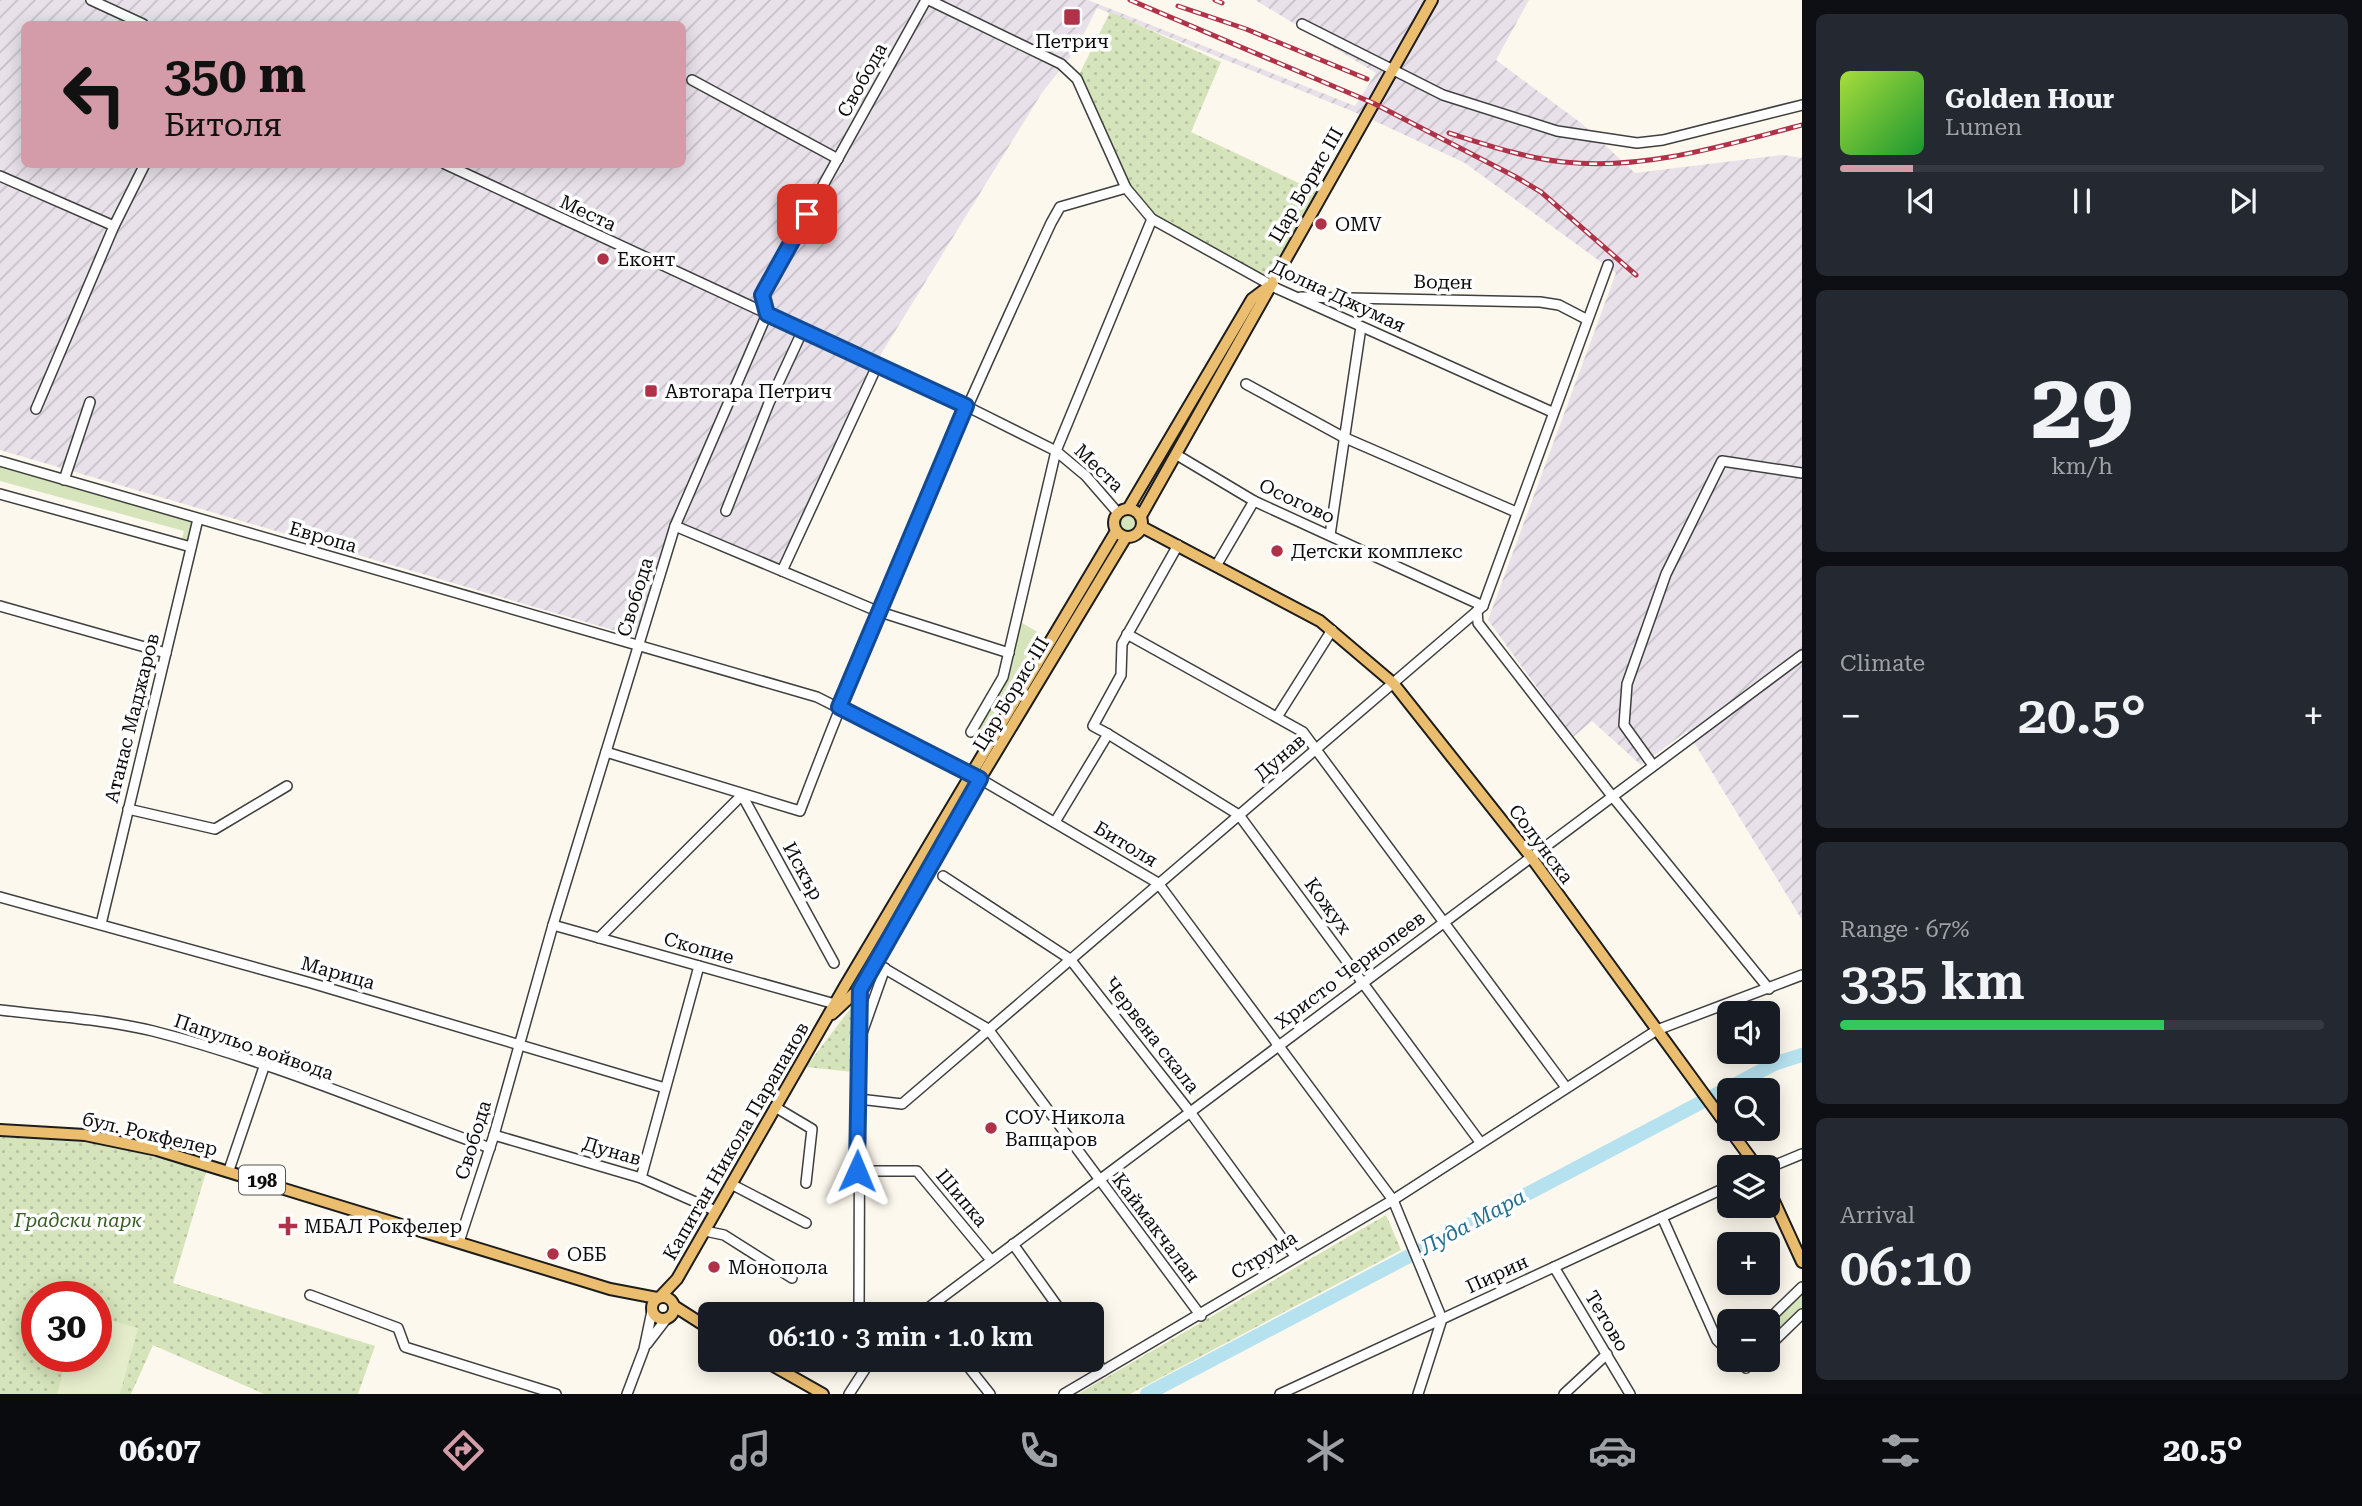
<!DOCTYPE html>
<meta charset="utf-8">
<style>
:root{--surface:#171b24;--page:#242831;--text:#f1f3f6;--muted:#9ea1a6;--line:#363941;--accent:#d39ca8}
body{margin:0;font-family:"Roboto Serif",serif;background:var(--page);color:var(--text);height:100vh;display:flex;flex-direction:column;font-size:26px;white-space:nowrap}
*{box-sizing:border-box;margin:0}
p{font-size:23px;color:var(--muted)}
.icon{flex:none;width:38px;height:38px;fill:none;stroke:currentColor;stroke-width:2;stroke-linecap:round;stroke-linejoin:round}
.map{position:relative;flex:1;overflow:hidden}
.sheet{display:flex;flex-direction:column;gap:14px;padding:14px;background:#0d0f14;width:560px}
.sheet>*{flex:none}
.top-card{position:absolute;left:21px;top:21px;width:665px;height:147px;border-radius:10px;box-shadow:0 4px 18px #0003;background:#d39ca8;color:#111;overflow:hidden}
.controls{position:absolute;left:1717px;top:1001px;display:grid;gap:14px}
.controls a{display:grid;place-items:center;width:63px;height:63px;border-radius:10px;background:var(--surface);box-shadow:0 4px 18px #0003;font-size:35px}
.speed{position:absolute;left:21px;top:1281px;display:flex;gap:14px;font-size:35px;font-weight:700;text-align:center}
.speed>*{display:grid;place-content:center;width:91px;height:91px;border-radius:50%;background:var(--surface);box-shadow:0 4px 18px #0003;line-height:1}
.speed .limit{border:10px solid #d22;background:#fff;color:#111}
.pin{position:absolute;display:grid;place-items:center;width:60px;height:60px;color:#fff;margin:-30px;border-radius:14px;box-shadow:0 4px 10px #0006}
.me{position:absolute;width:77px;margin:-38px;rotate:1deg;stroke-linejoin:round;filter:drop-shadow(0 0 5px #0008)}
.turn{display:flex;align-items:center;gap:24px;height:147px;padding:0 28px;font-size:32px}
.turn .icon{width:91px;height:91px;stroke-width:2.5}
.turn b{display:block;font-size:49px;line-height:60px}
.big{font-size:52px;font-weight:600;line-height:1.1}
.sheet .tile{flex:1;display:flex;flex-direction:column;justify-content:center;gap:10px;min-width:0;padding:0 24px;border-radius:10px;background:var(--page)}
.sheet .dial{align-items:center;gap:0}
.dial b{font-size:91px;line-height:1}
.song{display:flex;align-items:center;gap:21px}
.cover{width:84px;height:84px;border-radius:10px;background:linear-gradient(135deg,hsl(80 70% 55%),hsl(130 70% 35%))}
.played{height:7px;border-radius:4px;background:linear-gradient(90deg,var(--accent) 15%,var(--line) 15%)}
.keys{display:flex;justify-content:space-around;direction:ltr}
.heat{display:flex;justify-content:space-between;align-items:center;font-size:38px;direction:ltr}
.charge{height:10px;border-radius:5px;background:linear-gradient(90deg,#34c759 67%,var(--line) 0)}
.trip{position:absolute;left:698px;top:1302px;width:406px;height:70px;border-radius:10px;background:var(--surface);box-shadow:0 4px 18px #0003;font-weight:600;line-height:70px;text-align:center}
.menu{display:flex;height:112px;justify-content:space-around;align-items:center;background:#090b0e;color:var(--muted)}
.menu .icon{width:49px;height:49px}
.menu .active{color:var(--accent)}
.menu b{font-size:32px;color:var(--text)}
main{display:flex;flex:1;min-height:0}
.map>svg:first-child{display:block}
.industrial{fill:url(#industrial-furrows);fill-rule:evenodd}
.grass{fill:#d5e4ba}
.park{fill:url(#park-dots);fill-rule:evenodd}
.pitch{fill:#e5eccb}
.lines{fill:none;stroke-linecap:round;stroke-linejoin:round}
.river{stroke:#b6e2f0;stroke-width:14}
.minor-casing{stroke:#3f3f3f;stroke-width:12}
.major-casing{stroke:#1d1d1d;stroke-width:14}
.minor{stroke:#fff;stroke-width:9}
.major{stroke:#ebbd6f;stroke-width:10}
.rail-casing{stroke:#af3248;stroke-width:5}
.rail{stroke:#fff;stroke-width:2.5;stroke-dasharray:8;stroke-linecap:butt}
.route-casing{stroke:#114b97;stroke-width:18}
.route{stroke:#1a73e8;stroke-width:12}
.poi-dot{fill:#af3248;stroke:#fff;stroke-width:2.5}
.labels{text-anchor:middle;dominant-baseline:central;stroke-width:7;stroke-linejoin:round;paint-order:stroke}
.shield{fill:#fff;stroke:#555;stroke-width:2}
.shield-label{font-size:18px;font-weight:bold;fill:#0c0c0c}
.poi-label{font-size:19px;fill:#0c0c0c;stroke:#fff;text-anchor:start}
.street-label{font-size:19px;fill:#0c0c0c;stroke:#fff}
.park-label{font-size:19px;font-style:italic;fill:#375d23;stroke:#fff}
.water-label{font-size:21px;font-style:italic;fill:#226f92;stroke:#fff}
</style>
<main>
<div class="map">
<svg width="1802" height="1394" viewBox="0 0 1802 1394">
<defs>
<pattern id="industrial-furrows" width="10" height="10" patternUnits="userSpaceOnUse" patternTransform="scale(1.75)"><rect width="10" height="10" fill="#e8e1ea"/><path d="M-1 1l2-2M0 10L10 0M9 11l2-2" fill="none" stroke="#c6c0c8"/></pattern>
<pattern id="park-dots" width="8" height="8" patternUnits="userSpaceOnUse" patternTransform="scale(1.75)"><rect width="8" height="8" fill="#d5e4ba"/><path d="M2 2h.1M6 6h.1" fill="none" stroke="#b6c29f" stroke-width="1.8" stroke-linecap="round"/></pattern>
</defs>
<rect width="100%" height="100%" fill="#fdf8ed"/>
<!-- industrial -->
<path class="industrial" d="M0,0h1088l267,106 21,-33 -121,-73h274l-33,60 85,63 54,50 148,-18 19,3v762l-115,-189 -46,34 -49,-44 -19,16 -85,-117 128,-347 -151,-110 -101,-47 -267,-108 -22,43 -34,43 -163,265 -97,206 -106,-44 -38,116 -637,-187zM24,24h658v140h-658z"/>
<!-- grass -->
<g class="grass">
<polygon points="0,461 198,519 191,547 181,544 184,531 0,481"/>
<circle cx="1129" cy="523" r="9"/>
<polygon points="1017,620 1041,634 980,737 971,732 1003,677"/>
<polygon points="1802,1287 1802,1314 1768,1347 1767,1321"/>
</g>
<!-- park -->
<g class="park">
<polygon points="1110,12 1221,62 1191,132 1322,194 1270,285 1204,249 1139,206 1077,79"/>
<polygon points="853,1005 853,1072 806,1067"/>
<path d="M0,1136l95,7 112,26 -34,114 202,63 -17,48h-94l-111,-49 -22,49h-131zM37,1297h59v59h-59z"/>
<polygon points="1386,1215 1401,1250 1130,1394 1078,1394"/>
</g>
<!-- pitch -->
<polygon class="pitch" points="96,1316 138,1328 120,1394 57,1394 67,1356 96,1356"/>
<g class="lines">
<!-- river -->
<polyline class="river" points="1147,1394 1774,1064 1802,1055"/>
<!-- minor casing -->
<g class="minor-casing">
<g id="minor">
<polyline points="91,0 143,24"/>
<polyline points="929,0 1061,64 1077,79 1126,188 1152,219 1278,289 1552,412"/>
<polyline points="1302,24 1443,95 1557,131 1637,143 1663,140 1802,105"/>
<polyline points="692,80 838,159"/>
<polyline points="445,164 966,406 1056,451 1086,476 1118,513"/>
<polyline points="0,176 114,226"/>
<polyline points="1301,297 1540,302 1559,305 1586,319"/>
<polyline points="1246,384 1343,437 1516,512"/>
<polyline points="36,409 114,226 145,164"/>
<polyline points="1177,455 1254,501 1483,606"/>
<polyline points="0,461 817,697 987,783 1158,883 1393,1200 1442,1319 1418,1394"/>
<polyline points="64,480 90,402"/>
<polyline points="0,494 191,547"/>
<polyline points="726,511 769,403 802,332"/>
<polyline points="675,526 877,611 1009,653"/>
<polyline points="1330,535 1361,327"/>
<polyline points="1216,566 1254,501"/>
<polyline points="782,571 877,366"/>
<polyline points="0,606 166,653"/>
<polyline points="1477,611 1478,623 1612,796 1769,989"/>
<polyline points="1127,634 1303,732 1565,1086"/>
<polyline points="1277,717 1332,630"/>
<polyline points="971,732 1003,677 1056,451 1152,219"/>
<polyline points="1108,734 1239,815 1480,1142"/>
<path d="M606,752l194,59c76,-200 161,-394 251,-588l9,-16 66,-19"/>
<polyline points="1652,764 1624,725 1627,684 1666,574 1722,461 1802,473"/>
<polyline points="128,809 215,829 287,786"/>
<polyline points="1055,822 1108,734 1093,726 1121,675 1122,644 1178,545"/>
<polyline points="943,876 1070,959 1190,1112 1295,1256"/>
<polyline points="0,897 311,983 665,1088"/>
<polyline points="101,924 198,519"/>
<polyline points="553,925 835,1004"/>
<polyline points="599,938 742,795 834,963"/>
<polyline points="875,963 988,1029 1201,1316"/>
<path d="M0,1010c51,6 103,9 153,21 114,29 226,77 337,117"/>
<polyline points="861,1036 885,968"/>
<polyline points="859,1099 902,1104 1483,606 1608,265"/>
<polyline points="775,1107 812,1129 806,1183"/>
<polyline points="494,1135 641,1178 716,1211"/>
<polyline points="1768,1168 1802,1154"/>
<polyline points="229,1170 264,1067"/>
<polyline points="857,1171 917,1171 991,1260"/>
<polyline points="641,1178 699,966"/>
<polyline points="731,1184 806,1223"/>
<polyline points="1662,1217 1717,1340 1729,1352"/>
<polyline points="705,1231 724,1235 792,1278"/>
<polyline points="459,1242 494,1135 553,925 675,526 767,314 762,295 926,0"/>
<polyline points="1013,1244 1063,1314"/>
<polyline points="1554,1267 1630,1394"/>
<polyline points="310,1295 398,1328 405,1347 556,1394"/>
<polyline points="859,1314 860,990"/>
<polyline points="920,1314 1802,655"/>
<polyline points="1767,1321 1802,1287"/>
<polyline points="647,1344 667,1318"/>
<polyline points="1768,1347 1802,1314"/>
<polyline points="1092,1355 1103,1371"/>
<polyline points="963,1360 990,1394"/>
<polyline points="1737,1360 1746,1368 1754,1360"/>
<polyline points="627,1394 644,1349 652,1311"/>
<polyline points="849,1394 871,1360"/>
<polyline points="1064,1394 1393,1200 1657,1030 1802,975"/>
<polyline points="1280,1394 1729,1186"/>
<polyline points="1564,1394 1607,1354"/>
</g>
</g>
<!-- major casing -->
<g class="major-casing">
<g id="major">
<circle cx="1128" cy="523" r="14"/>
<polyline points="1128,509 1252,299 1268,287"/>
<polyline points="1141,516 1432,0"/>
<polyline points="1142,527 1320,621 1393,683 1531,857 1757,1167"/>
<polyline points="832,1014 864,984 980,779 1126,537"/>
<polyline points="0,1130 85,1135 157,1150 610,1289 657,1298"/>
<polyline points="1768,1188 1802,1262"/>
<circle cx="663" cy="1308" r="11"/>
<polyline points="660,1297 677,1279 845,986 1116,531"/>
<polyline points="674,1306 710,1329"/>
<polyline points="763,1360 823,1394"/>
</g>
</g>
<!-- minor -->
<use href="#minor" class="minor"/>
<!-- major -->
<use href="#major" class="major"/>
<!-- rail casing -->
<g class="rail-casing">
<g id="rail">
<polyline points="1130,0 1373,103 1516,177 1541,192 1636,275"/>
<polyline points="1215,0 1222,3"/>
<polyline points="1178,6 1246,29 1367,79"/>
<path d="M1449,133c38,12 76,25 115,29 79,9 162,-17 238,-37"/>
</g>
</g>
<!-- rail -->
<use href="#rail" class="rail"/>
</g>
<g class="lines">
<!-- route casing -->
<g class="route-casing">
<polyline id="route" points="807,214 762,295 767,314 966,406 839,707 980,779 860,990 857,1171"/>
</g>
<!-- route -->
<use href="#route" class="route"/>
</g>
<!-- markers -->
<g class="poi-dot">
<rect x="1063" y="8" width="18" height="18" rx="3.5"/>
<circle cx="1321" cy="224" r="7"/>
<circle cx="603" cy="259" r="7"/>
<rect x="644" y="384" width="14" height="14" rx="3.5"/>
<circle cx="1277" cy="551" r="7"/>
<circle cx="991" cy="1128" r="7"/>
<path d="M284.5 1215.5h7v7h7v7h-7v7h-7v-7h-7v-7h7z"/>
<circle cx="553" cy="1254" r="7"/>
<circle cx="714" cy="1267" r="7"/>
</g>
<g class="labels">
<!-- shield labels -->
<rect class="shield" x="239" y="1165.5" width="46" height="29" rx="5"/>
<g class="shield-label">
<text x="262" y="1180">198</text>
</g>
<!-- poi labels -->
<g class="poi-label">
<text x="1072" y="41" text-anchor="middle">Петрич</text>
<text x="1335" y="224">OMV</text>
<text x="617" y="259">Еконт</text>
<text x="665" y="391">Автогара Петрич</text>
<text x="1291" y="551">Детски комплекс</text>
<text x="1005" y="1117">СОУ Никола<tspan x="1005" dy="22">Вапцаров</tspan></text>
<text x="304" y="1226">МБАЛ Рокфелер</text>
<text x="567" y="1254">ОББ</text>
<text x="728" y="1267">Монопола</text>
</g>
<!-- street labels -->
<g class="street-label">
<text transform="translate(862 80) rotate(-61)">Свобода</text>
<text transform="translate(1306 185) rotate(-60)">Цар Борис III</text>
<text transform="translate(588 213) rotate(25)">Места</text>
<text transform="translate(1443 282) rotate(1)">Воден</text>
<text transform="translate(1338 296) rotate(25)">Долна Джумая</text>
<text transform="translate(1099 468) rotate(44)">Места</text>
<text transform="translate(1297 501) rotate(25)">Осогово</text>
<text transform="translate(323 537) rotate(16)">Европа</text>
<text transform="translate(635 597) rotate(-73)">Свобода</text>
<text transform="translate(1011 694) rotate(-59)">Цар Борис III</text>
<text transform="translate(132 718) rotate(-76)">Атанас Маджаров</text>
<text transform="translate(1280 757) rotate(-41)">Дунав</text>
<text transform="translate(1126 844) rotate(31)">Битоля</text>
<text transform="translate(1541 844) rotate(53)">Солунска</text>
<text transform="translate(803 871) rotate(61)">Искър</text>
<text transform="translate(1328 906) rotate(54)">Кожух</text>
<text transform="translate(699 948) rotate(16)">Скопие</text>
<text transform="translate(1350 970) rotate(-37)">Христо Чернопеев</text>
<text transform="translate(338 973) rotate(16)">Марица</text>
<text transform="translate(1152 1035) rotate(52)">Червена скала</text>
<text transform="translate(254 1047) rotate(19)">Папульо войвода</text>
<text transform="translate(150 1134) rotate(13)">бул. Рокфелер</text>
<text transform="translate(473 1140) rotate(-73)">Свобода</text>
<text transform="translate(736 1141) rotate(-60)">Капитан Никола Парапанов</text>
<text transform="translate(612 1151) rotate(16)">Дунав</text>
<text transform="translate(962 1198) rotate(50)">Шипка</text>
<text transform="translate(1156 1228) rotate(53)">Каймакчалан</text>
<text transform="translate(1264 1255) rotate(-32)">Струма</text>
<text transform="translate(1497 1274) rotate(-25)">Пирин</text>
<text transform="translate(1607 1321) rotate(59)">Тетово</text>
</g>
<!-- park labels -->
<g class="park-label">
<text x="78" y="1220">Градски парк</text>
</g>
<!-- water labels -->
<g class="water-label">
<text transform="translate(1473 1222) rotate(-28)">Луда Мара</text>
</g>
</g>
</svg>
<div class="controls">
<a><svg class="icon" aria-label="sound" viewBox="0 0 24 24"><path d="M4 9h4l5-4v14l-5-4H4zM17 9q2 3 0 6"/></svg></a>
<a><svg class="icon" aria-label="search" viewBox="0 0 24 24"><circle cx="10" cy="10" r="6"/><path d="M15 15l6 6"/></svg></a>
<a><svg class="icon" aria-label="layers" viewBox="0 0 24 24"><path d="M12 4l9 5-9 5-9-5zM3 14l9 5 9-5"/></svg></a>
<a>+</a>
<a>−</a>
</div>
<div class="speed"><div class="limit">30</div></div>
<div class="pin" style="left:807px;top:214px;background:#d93025"><svg class="icon" aria-label="arrive" viewBox="0 0 24 24"><path d="M6 21V4h12l-3 4 3 4H6"/></svg></div>
<svg class="me" style="left:857px;top:1171px" viewBox="-20 -20 40 40"><path d="M0-17L14 15 0 8-14 15z" fill="#1a73e8" stroke="#fff" stroke-width="4"/></svg>
<div class="trip">06:10 · 3 min · 1.0 km</div>
<div class="top-card">
<div class="turn"><svg class="icon" aria-label="left" viewBox="0 0 24 24"><path d="M17 20v-9H6M10 6l-5 5 5 5"/></svg><div><b>350 m</b>Битоля</div></div>
</div>
</div>
<section class="sheet">
<div class="tile">
<div class="song"><i class="cover"></i><div><b>Golden Hour</b><p>Lumen</p></div></div>
<div class="played"></div>
<div class="keys"><svg class="icon" aria-label="previous" viewBox="0 0 24 24"><path d="M18 5L8 12l10 7zM5 5v14"/></svg><svg class="icon" aria-label="pause" viewBox="0 0 24 24"><path d="M8 5v14M16 5v14"/></svg><svg class="icon" aria-label="next" viewBox="0 0 24 24"><path d="M6 5l10 7-10 7zM19 5v14"/></svg></div>
</div>
<div class="tile dial"><b>29</b><p>km/h</p></div>
<div class="tile"><p>Climate</p>
<div class="heat"><a>−</a><b class="big">20.5°</b><a>+</a></div>
</div>
<div class="tile"><p>Range · 67%</p><b class="big">335 km</b><div class="charge"></div></div>
<div class="tile"><p>Arrival</p><b class="big">06:10</b></div>
</section>
</main>
<nav class="menu">
<b>06:07</b>
<svg class="icon active" aria-label="directions" viewBox="0 0 24 24"><path d="M12 3l9 9-9 9-9-9zM9 14v-3h6M13 9l2 2-2 2"/></svg>
<svg class="icon" aria-label="music" viewBox="0 0 24 24"><path d="M9 18V5l10-2v13"/><circle cx="6" cy="18" r="3"/><circle cx="16" cy="16" r="3"/></svg>
<svg class="icon" aria-label="phone" viewBox="0 0 24 24"><path d="M5 4h4l2 5-3 2q2 4 5 5l2-3 5 2v4C11 20 4 13 5 4z"/></svg>
<svg class="icon" aria-label="climate" viewBox="0 0 24 24"><path d="M12 3v18M4 7l16 10M4 17L20 7"/></svg>
<svg class="icon" aria-label="car" viewBox="0 0 24 24"><path d="M5 17H2v-5l4-1 3-4h7l3 4 3 1v5h-3M9 17h6M6 11h13"/><circle cx="7" cy="17" r="2"/><circle cx="17" cy="17" r="2"/></svg>
<svg class="icon" aria-label="filters" viewBox="0 0 24 24"><path d="M4 7h16M4 17h16"/><circle cx="9" cy="7" r="2"/><circle cx="15" cy="17" r="2"/></svg>
<b>20.5°</b>
</nav>
